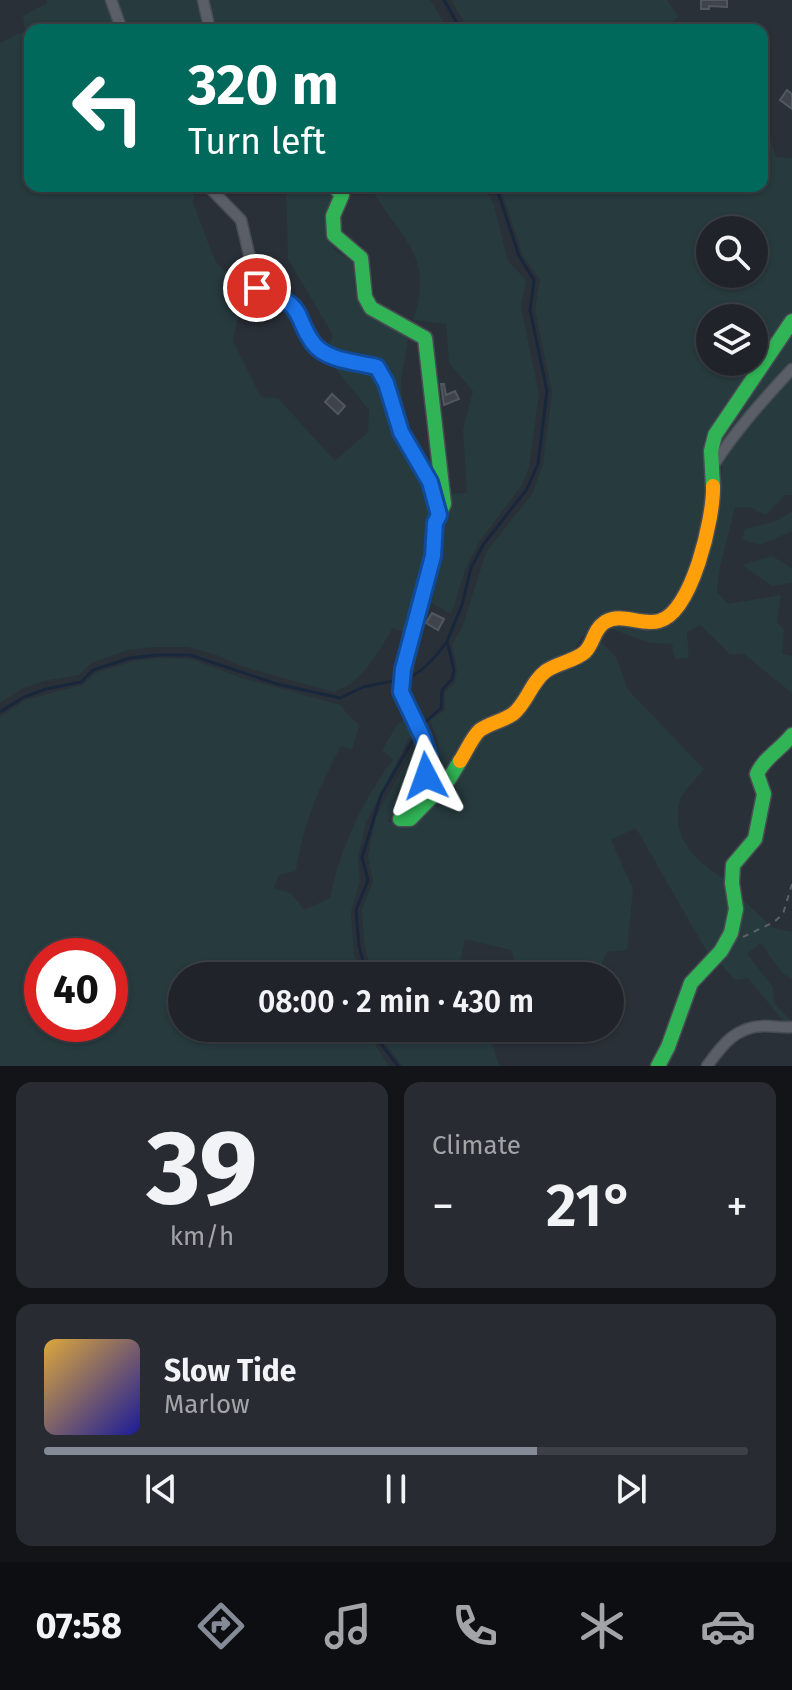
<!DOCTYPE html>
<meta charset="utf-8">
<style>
:root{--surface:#20242a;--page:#282c32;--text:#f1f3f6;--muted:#a2a4a8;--line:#3d4147;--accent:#848b96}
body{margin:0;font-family:"Fira Sans",sans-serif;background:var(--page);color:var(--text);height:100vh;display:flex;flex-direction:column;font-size:30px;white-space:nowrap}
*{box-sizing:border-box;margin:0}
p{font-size:26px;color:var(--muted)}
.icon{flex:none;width:44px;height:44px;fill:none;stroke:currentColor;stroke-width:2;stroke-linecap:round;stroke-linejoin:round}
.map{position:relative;height:1066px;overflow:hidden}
.panel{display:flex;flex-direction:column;gap:16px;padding:16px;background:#121417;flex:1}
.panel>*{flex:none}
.hud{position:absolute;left:24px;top:24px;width:744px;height:168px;border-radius:16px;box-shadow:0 2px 6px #0004,0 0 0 2px var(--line);background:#00695c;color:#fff;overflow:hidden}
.tools{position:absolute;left:696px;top:216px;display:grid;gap:16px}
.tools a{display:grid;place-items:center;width:72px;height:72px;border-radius:50%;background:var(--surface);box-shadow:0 2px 6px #0004,0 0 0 2px var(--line);font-size:40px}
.speed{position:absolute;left:24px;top:938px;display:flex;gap:16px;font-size:40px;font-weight:700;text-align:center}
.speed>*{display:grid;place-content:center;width:104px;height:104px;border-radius:50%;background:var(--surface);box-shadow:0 2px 6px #0004,0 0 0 2px var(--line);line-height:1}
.speed .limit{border:12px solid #d22;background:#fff;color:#111}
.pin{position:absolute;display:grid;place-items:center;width:68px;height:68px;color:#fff;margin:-34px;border:4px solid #fff;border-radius:50%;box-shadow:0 2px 8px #0007}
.me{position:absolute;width:88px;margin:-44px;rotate:356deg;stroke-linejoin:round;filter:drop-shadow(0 0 6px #0008)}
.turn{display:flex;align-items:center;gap:28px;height:168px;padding:0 32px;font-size:36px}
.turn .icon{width:104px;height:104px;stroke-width:2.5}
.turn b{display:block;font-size:56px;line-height:68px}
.big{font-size:60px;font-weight:600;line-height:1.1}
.panel .tile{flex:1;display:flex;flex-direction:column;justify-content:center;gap:12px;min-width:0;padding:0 28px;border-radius:16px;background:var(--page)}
.panel .dial{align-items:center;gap:0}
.dial b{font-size:104px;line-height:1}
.song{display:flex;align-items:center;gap:24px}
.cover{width:96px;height:96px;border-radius:12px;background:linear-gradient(135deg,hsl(40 70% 55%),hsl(240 70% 35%))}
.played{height:8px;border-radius:4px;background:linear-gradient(90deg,var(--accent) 70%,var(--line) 70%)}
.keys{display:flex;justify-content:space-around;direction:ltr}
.heat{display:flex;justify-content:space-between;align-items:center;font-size:44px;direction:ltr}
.panel .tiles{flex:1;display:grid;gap:16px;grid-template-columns:1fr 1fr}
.tile:last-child{grid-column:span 2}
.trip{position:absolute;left:168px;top:962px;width:456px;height:80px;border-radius:40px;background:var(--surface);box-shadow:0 2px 6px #0004,0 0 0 2px var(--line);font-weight:600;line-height:80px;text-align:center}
.tabs{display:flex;height:128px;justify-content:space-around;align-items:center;background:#0d0e11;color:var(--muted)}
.tabs .icon{width:56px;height:56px}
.tabs .current{color:var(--accent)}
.tabs b{font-size:36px;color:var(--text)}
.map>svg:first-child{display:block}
.green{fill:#273a3e;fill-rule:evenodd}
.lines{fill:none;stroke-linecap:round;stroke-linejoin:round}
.stream{stroke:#19273c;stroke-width:3}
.building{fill:#3f444c;stroke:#52575f;stroke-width:2}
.street-casing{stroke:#484c55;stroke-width:13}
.fast-casing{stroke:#484c55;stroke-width:17}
.slow-casing{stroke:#484c55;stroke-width:17}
.path{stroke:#5c6268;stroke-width:2;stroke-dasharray:6 6;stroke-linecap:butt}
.street{stroke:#5a5e66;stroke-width:10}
.fast{stroke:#30b455;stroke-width:14}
.slow{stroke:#ff9f0a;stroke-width:14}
.route-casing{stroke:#114b97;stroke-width:20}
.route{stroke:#1a73e8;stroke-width:14}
</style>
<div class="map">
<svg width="792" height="1066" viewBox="0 0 792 1066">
<rect width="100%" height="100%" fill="#2a3038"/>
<!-- green -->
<g class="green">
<path d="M47,0h152l6,30h-175v156h166l-3,16 22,59 28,31 -10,49 28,56 17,1 57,63 33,-29 1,-22 -44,-54 8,-21 -45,-76 -2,-73h39l9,14c-6,16 -12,37 1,50 7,7 16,7 21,16 -10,52 26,46 52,72l-7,43 1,17 20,81 13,29 -8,52 -23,72 -11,-4c-16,25 -30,55 -60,64l-92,-26 -27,-12 -26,-7h-33l-27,3 -37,13 -12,12 -35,6 -23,8 -21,14v-660l25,-12 -2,-15 24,-13z"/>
<polygon points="206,0 430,0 449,30 214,30"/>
<polygon points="451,0 667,0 679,17 661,30 469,30"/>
<path d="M762,126h4l10,31 16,1v153l-87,126 -2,12 6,58 -27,78 -11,21 -20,8 -15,-1 -11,-4 -12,2 -32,27 -8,14 -36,16 -27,43 -34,20 -38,55 -25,23c25,-38 35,-44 17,-89l15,-10v-18l10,-9 2,-13 -5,-26 10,-16 24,-76 46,-58 11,-30 9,-72 -17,-82 5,-30 -17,-24 -23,-70h262zM710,230h44v44h-44zM710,318h44v44h-44z"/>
<path d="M370,186h113l11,19 14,56 18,19 -5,27 18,87 -10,73 -7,18 -43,57 -13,26 -15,46 -20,-11 9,-42 8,-67 19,-1 -4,-63 10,-39 -24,-28 -3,-39 -33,-4c23,-67 -15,-82 -43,-134z"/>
<polygon points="792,331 792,363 747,412 717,453 718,437"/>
<polygon points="792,376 792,495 785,495 766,515 749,507 735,508 719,571 717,592 728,604 781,595 777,622 784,630 782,654 792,656 792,693 744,654 730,654 700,625 687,632 689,658 675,659 672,644 650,643 609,628 621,622 676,618 719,508 722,464 735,442 764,405"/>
<polygon points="792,512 792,531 760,545 742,539 745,529 773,522"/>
<polygon points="772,556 792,568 792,583 772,586 742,565"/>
<path d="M599,640l17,17 12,33 76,79c-7,9 -21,21 -24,31 -10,39 17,63 48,81 5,35 2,46 -18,76l-74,-129 -25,12 22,49 -6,61 -20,2 -11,24h-75l-10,-26 -46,-11 -8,37h-85l-8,-33 -2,-34 11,-28 -5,-24 7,-38 43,-79 6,17 -2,14 -34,50 16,6 27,-20 23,-26 29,-46 35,-17 17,-24 16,-16 36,-21z"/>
<path d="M158,658l33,1 51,19 99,27 6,9 12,11 -7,25 -11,-4c-21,39 -39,81 -45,125l-17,4 -5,13 18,6 12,16 26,-12c11,-51 31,-96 63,-138l-11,-10 15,-25 7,-5 9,11 -47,92 -8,35 2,23 -9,31 3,42 7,22h-179v52h193l-1,15 15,23h-389v-349l25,-17 57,-15 14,-12 37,-12zM42,956h68v68h-68z"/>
<polygon points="740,897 773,928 792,932 792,979 782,973 761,943 747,954 773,987 774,1003 792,1022 784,1022 748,978 735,980 717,960"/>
<polygon points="385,1028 486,1028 499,1065 503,1066 402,1066 384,1041"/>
</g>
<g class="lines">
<!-- stream -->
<g class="stream">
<polyline points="444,0 461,30"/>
<path d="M408,678c16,-7 28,-22 38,-35"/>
<polyline points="0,712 24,697 46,689 81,682 93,670 130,658 157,655 190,655 277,684 340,698 363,687 397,680"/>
<polyline points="421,726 441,708 442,690 452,679 454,670 447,641 462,605 471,568 483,545 527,489 538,464 547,391 530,310 534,280 519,256 496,186"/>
<polyline points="367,976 359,946 356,910 368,880 362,858 381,795 417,733"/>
<polyline points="380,1028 378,1040 398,1066"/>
</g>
</g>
<!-- building -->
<g class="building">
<polygon points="701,0 727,0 727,7 709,6 709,9 701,9"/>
<polygon points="787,90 792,94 792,109 780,100"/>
<polygon points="441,384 444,384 446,395 455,391 459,399 444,405"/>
<polygon points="332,394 345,406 338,414 325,402"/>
<polygon points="432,613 444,619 438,630 426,623"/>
</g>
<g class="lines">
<!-- street casing -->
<g class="street-casing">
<g id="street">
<polyline points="111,0 122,30"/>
<polyline points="203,0 210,30"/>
<path d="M208,186l33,34 16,68 6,7c42,6 31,22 50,48 13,18 45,19 64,24l9,16 15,49 29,50 9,33"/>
<path d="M713,466c23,-36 50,-66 79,-97"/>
<path d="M707,1066c15,-21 29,-40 58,-40 9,0 18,2 27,1"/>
</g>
</g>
<!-- fast casing -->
<g class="fast-casing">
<g id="fast">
<polyline points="334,186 342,195 333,216 334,235 361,258 365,297 371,308 425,338 444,504 435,523 433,556 411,633 401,692 429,756 426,776 400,819 410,819 449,779 460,761"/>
<polyline points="713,486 711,451 715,435 792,321"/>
<path d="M658,1066l10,-19 23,-64 30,-32 10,-18 5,-24 -4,-26 1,-18 22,-26 9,-45 -7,-20c7,-16 24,-25 35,-39"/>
</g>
</g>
<!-- slow casing -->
<g class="slow-casing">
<path id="slow" d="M460,761c6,-9 12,-24 20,-31 10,-7 23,-9 33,-16 14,-11 18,-32 33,-43 11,-8 29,-10 39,-19 9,-9 8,-22 20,-30 16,-10 36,4 54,-1 33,-8 55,-104 54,-135"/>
</g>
<!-- path -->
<polyline class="path" points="743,937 774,922 783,914 792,884"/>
<!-- street -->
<use href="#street" class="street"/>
<!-- fast -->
<use href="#fast" class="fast"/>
<!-- slow -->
<use href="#slow" class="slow"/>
</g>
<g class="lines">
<!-- route casing -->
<g class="route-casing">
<path id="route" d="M257,288l6,7c42,6 31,22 50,48 13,18 45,19 64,24l9,16 15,49 29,50 9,33 -4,8 -2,33 -30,113 -2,23 22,46 6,18 -3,20"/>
</g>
<!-- route -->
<use href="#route" class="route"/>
</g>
</svg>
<div class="tools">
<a><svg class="icon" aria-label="search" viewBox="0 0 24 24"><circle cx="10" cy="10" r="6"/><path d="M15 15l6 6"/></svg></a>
<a><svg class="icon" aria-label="layers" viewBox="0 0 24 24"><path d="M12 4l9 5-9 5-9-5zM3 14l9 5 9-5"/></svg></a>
</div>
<div class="speed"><div class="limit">40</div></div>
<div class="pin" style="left:257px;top:288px;background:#d93025"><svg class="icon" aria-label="arrive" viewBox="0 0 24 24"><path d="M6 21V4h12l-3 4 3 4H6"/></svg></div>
<svg class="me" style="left:426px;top:776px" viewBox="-20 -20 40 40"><path d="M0-17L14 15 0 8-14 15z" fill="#1a73e8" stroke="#fff" stroke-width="4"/></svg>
<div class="trip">08:00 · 2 min · 430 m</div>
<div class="hud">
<div class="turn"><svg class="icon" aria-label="left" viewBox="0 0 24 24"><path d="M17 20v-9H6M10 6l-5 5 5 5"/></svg><div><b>320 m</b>Turn left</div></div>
</div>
</div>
<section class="panel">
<div class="tiles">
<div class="tile dial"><b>39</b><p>km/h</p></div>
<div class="tile"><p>Climate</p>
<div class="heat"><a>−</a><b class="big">21°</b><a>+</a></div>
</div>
<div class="tile">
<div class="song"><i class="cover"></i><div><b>Slow Tide</b><p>Marlow</p></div></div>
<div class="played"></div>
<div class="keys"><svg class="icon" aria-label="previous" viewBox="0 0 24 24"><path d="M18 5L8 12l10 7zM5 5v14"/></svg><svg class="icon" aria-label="pause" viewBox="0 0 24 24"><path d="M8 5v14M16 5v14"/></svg><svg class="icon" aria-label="next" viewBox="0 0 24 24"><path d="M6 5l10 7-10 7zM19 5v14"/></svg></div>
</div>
</div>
</section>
<nav class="tabs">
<b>07:58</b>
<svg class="icon current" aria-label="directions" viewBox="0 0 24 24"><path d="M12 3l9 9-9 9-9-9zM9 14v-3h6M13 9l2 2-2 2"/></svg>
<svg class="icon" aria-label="music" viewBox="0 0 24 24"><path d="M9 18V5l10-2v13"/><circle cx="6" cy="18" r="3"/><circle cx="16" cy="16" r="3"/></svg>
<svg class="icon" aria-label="phone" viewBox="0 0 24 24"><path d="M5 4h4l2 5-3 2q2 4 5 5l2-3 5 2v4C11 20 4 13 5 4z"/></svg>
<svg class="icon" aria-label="climate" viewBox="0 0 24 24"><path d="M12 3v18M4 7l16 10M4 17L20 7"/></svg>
<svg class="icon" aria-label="car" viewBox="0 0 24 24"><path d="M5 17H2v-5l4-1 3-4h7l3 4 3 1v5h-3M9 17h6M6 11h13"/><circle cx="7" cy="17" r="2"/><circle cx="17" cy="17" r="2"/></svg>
</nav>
